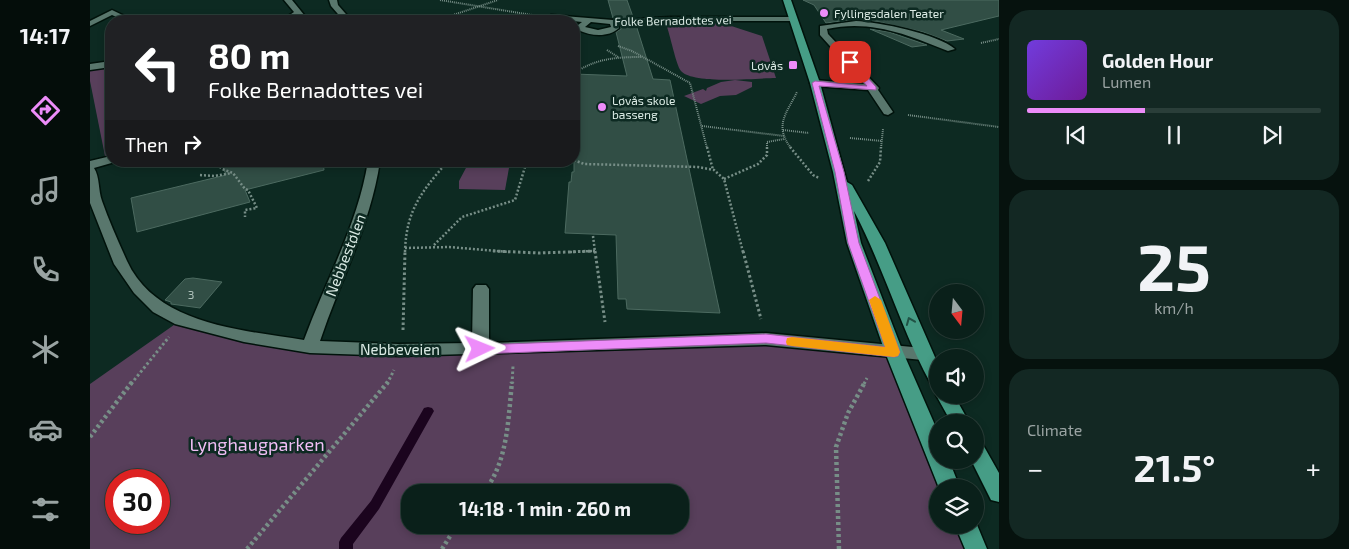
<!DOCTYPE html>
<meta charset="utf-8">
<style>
:root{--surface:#0a201a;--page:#132823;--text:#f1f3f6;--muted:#99a3a2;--line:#2a3e39;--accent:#ed8cf9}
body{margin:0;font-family:"Exo 2",sans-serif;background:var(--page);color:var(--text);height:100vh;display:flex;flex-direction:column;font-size:19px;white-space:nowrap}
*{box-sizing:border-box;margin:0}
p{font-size:16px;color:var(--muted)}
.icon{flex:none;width:28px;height:28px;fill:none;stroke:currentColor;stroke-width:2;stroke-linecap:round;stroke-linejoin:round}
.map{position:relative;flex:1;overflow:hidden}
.details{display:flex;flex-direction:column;gap:10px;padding:10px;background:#06120e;width:350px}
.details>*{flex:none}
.hud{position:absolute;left:15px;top:15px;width:475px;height:152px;border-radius:20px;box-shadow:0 2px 8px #0003,0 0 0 1px var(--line);background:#202124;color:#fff;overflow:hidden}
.needle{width:32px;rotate:164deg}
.tools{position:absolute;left:839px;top:284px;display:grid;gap:10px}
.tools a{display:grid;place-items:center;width:55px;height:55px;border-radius:50%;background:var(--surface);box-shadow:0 2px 8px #0003,0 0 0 1px var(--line);font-size:25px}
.speed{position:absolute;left:15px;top:469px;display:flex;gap:10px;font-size:25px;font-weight:700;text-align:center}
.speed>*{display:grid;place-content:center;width:65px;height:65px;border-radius:50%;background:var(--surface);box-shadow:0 2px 8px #0003,0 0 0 1px var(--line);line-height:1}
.speed .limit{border:8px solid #d22;background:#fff;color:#111}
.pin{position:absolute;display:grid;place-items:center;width:42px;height:42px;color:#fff;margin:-21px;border-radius:10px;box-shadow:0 2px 8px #0006}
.me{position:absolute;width:55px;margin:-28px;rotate:88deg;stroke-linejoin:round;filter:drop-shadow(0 0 4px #0008)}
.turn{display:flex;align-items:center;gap:18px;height:105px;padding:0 20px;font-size:22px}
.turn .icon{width:65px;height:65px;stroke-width:2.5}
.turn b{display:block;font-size:35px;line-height:42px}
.then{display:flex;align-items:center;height:48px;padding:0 20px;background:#0003;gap:10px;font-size:19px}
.big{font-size:38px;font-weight:700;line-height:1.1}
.details .card{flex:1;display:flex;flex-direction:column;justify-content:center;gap:8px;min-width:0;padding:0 18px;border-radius:20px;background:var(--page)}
.details .dial{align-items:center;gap:0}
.dial b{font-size:65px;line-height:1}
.song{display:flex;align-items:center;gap:15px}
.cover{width:60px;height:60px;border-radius:8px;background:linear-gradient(135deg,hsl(260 70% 55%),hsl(280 70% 35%))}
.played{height:5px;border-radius:2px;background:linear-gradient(90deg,var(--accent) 40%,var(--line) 40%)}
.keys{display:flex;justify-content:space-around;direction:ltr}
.heat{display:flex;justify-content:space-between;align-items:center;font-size:28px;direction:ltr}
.trip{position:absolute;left:311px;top:484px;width:288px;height:50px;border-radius:20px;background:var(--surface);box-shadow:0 2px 8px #0003,0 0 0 1px var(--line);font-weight:700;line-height:50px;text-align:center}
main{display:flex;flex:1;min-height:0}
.menu{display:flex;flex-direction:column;width:90px;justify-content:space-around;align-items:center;background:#040d0a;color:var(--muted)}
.menu .icon{width:35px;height:35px}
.menu .current{color:var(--accent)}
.menu b{font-size:22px;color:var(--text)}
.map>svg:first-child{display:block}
.green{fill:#583f5b;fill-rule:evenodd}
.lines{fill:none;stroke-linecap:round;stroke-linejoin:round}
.stream{fill:#1b041e;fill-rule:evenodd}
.building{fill:#314e45;stroke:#4c6a60}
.minor-casing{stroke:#00120b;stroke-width:3}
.major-casing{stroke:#00120b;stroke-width:3}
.path-far3{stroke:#778e87;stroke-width:2;stroke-dasharray:1 1;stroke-linecap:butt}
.path-far2{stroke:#778e87;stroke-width:2.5;stroke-dasharray:2 2;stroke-linecap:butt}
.path-far1{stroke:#778e87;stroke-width:3;stroke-dasharray:2.5 2.5;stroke-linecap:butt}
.path{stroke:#778e87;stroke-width:4.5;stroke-dasharray:3 3;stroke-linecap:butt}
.minor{fill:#59776d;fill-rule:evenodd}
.major{fill:#469d86;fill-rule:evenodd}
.oneway{stroke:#215245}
.route{fill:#ed8cf9;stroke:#9a5ba2}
.slow{fill:#f59e0b}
.poi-dot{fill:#ed8cf9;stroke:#0d2a22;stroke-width:2}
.labels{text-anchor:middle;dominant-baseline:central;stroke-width:5;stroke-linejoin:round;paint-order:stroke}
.far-poi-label{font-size:12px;fill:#daeae4;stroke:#0d2a22;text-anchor:start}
.far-street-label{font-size:12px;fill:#daeae4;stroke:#0d2a22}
.number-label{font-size:12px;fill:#b0c3bc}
.street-label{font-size:15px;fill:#daeae4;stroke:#0d2a22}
.near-park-label{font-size:18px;fill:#f0bef5;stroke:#0d2a22}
</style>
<main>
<nav class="menu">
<b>14:17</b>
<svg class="icon current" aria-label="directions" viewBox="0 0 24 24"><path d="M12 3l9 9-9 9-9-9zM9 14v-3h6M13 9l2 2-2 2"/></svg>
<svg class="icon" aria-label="music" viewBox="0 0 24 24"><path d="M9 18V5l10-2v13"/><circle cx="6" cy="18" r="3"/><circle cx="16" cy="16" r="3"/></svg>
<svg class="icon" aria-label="phone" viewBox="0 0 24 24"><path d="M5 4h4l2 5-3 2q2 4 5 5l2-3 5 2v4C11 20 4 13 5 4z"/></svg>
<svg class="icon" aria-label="climate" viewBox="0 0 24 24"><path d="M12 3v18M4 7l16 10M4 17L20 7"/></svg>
<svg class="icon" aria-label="car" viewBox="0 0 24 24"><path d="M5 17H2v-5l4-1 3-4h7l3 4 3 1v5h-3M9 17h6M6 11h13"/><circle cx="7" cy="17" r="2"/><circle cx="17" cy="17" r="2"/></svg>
<svg class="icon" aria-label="filters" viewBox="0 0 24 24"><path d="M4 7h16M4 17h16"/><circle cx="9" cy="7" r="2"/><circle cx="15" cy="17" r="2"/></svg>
</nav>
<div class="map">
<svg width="909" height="549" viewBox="0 0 909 549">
<rect width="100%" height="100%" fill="#0d2a22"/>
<!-- green -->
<g class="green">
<path d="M632,23l40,13 14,42c-19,0 -82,7 -95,-7 -5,-6 -11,-37 -15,-47z"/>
<polygon points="21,66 21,156 15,156 0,81 0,69"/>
<polygon points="645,80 662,82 662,87 646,95 630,96 611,104 594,96 613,89 616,91 617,88 631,82"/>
<polygon points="377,166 419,168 415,190 369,189 369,181"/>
<path d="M91,320l129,27 456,-8 128,13 56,135 -12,1v37h28l10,24h-886v-165zM26,480h43v42h-43zM320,492h270v33h-270z"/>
</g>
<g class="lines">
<!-- stream -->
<polygon class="stream" points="338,407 342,408 344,411 289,509 263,544 263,549 249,549 249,542 251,538 281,501 334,408"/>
</g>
<!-- building -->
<g class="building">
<polygon points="518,0 537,0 543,17 523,18"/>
<polygon points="713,0 909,0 909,16 851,30 874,39 857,41 833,32 789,22 766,19 736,23 724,5"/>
<polygon points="546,25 563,79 580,80 630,313 537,309 536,299 528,299 526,235 475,233 479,182 481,182 482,172 484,172 484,74 537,76 526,32 531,29 530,26"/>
<polygon points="780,29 799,32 837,45 822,47"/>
<polygon points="131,161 233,161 234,170 155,190 160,202 47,232 41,198 136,175"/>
<polygon points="103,278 132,282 110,308 81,304 81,302 75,300 95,279"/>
</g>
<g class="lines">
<!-- minor casing -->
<g class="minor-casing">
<g id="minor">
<polygon points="194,0 202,0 219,21 211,21 207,16 200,21 191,21 204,12"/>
<polygon points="239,0 247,0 248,5 262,21 254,21 241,6"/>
<polygon points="22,10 45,21 35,21 22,15 0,26 0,21"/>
<path d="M461,15l62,5 58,-3h122l4,2 -4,2h-122l-53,3 1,4c-11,10 -28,8 -41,2v-5l4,-3 -28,-3 -4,-2zM501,22l19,2 1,3 -13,3 -13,-3z"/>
<path d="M766,21c23,1 82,13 99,28l-7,2c-39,-16 -78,-32 -121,-22l1,5 51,54 -1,2 15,22 -5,3 -4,-1 -16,-24 -53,-4 -5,-3 5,-3 49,4 -44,-49v-9z"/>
<polygon points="21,61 21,67 0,70 0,64"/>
<path d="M21,156v5l4,1 -21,6c6,9 4,22 8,33 7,20 16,40 25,60 29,64 116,69 177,79 22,-60 54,-116 64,-179h12c-9,63 -40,120 -60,180l78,3 74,-1 1,-54 3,-4h10l3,4v54l277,-10 157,15 6,2 3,4 -3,4 -6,2 -157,-15 -368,11 -88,-3 -66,-11 -69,-18 -22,-12 -19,-19 -20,-29 -24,-61v-42z"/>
</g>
</g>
<!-- major casing -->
<g class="major-casing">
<g id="major">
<path d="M693,0h8l29,83 27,99 5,3 33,58 53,121v24l-6,-2c-31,-56 -48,-118 -78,-175l7,32 42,109 35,80v28h11l11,28h-21l-54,-136 -38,-109 -14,-71 -23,-89z"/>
<polygon points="848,392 848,395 864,395 879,422 861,422 846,395"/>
<polygon points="885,441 892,443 909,473 909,502 901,500 881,460 885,460"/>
<polygon points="885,520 897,549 875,549 865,525 885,525"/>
</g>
</g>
<!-- path-far3 -->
<g class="path-far3">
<polyline points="350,0 448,16"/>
<polyline points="429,15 435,21"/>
<polyline points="351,21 351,19 408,0"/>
<polyline points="891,43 909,39"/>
<polyline points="528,46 542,51 600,83 617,148"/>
<polyline points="517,50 528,57"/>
<path d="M484,67l7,2c19,-11 39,-12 61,-12"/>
<polyline points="818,115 909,127"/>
<polyline points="612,126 694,136"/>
<polyline points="693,130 719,133"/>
<polyline points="760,138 792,141"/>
<polyline points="677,148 677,142 694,139"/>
<path d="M701,148c-17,-22 -5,-34 6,-56"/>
<polyline points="791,148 793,129"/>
</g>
<!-- path-far2 -->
<g class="path-far2">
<polyline points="617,147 623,170"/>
<polyline points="700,147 723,175 729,178"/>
<polyline points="484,160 494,164 608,167 624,170 634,179 653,252"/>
<polyline points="124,161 132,169 143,173 155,189 158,190 167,208 155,210 155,217"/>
<polyline points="110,175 124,176 142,173"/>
<polyline points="634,179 668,164 677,155 677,147"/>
<polyline points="778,181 790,162 791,147"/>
<polyline points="503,236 505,252"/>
<polyline points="344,245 372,217 425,200 435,167 449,161"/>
<polyline points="315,248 359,247 419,252"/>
<path d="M315,252c1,-42 17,-61 43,-91"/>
<polyline points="480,252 505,251"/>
</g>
<!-- path-far1 -->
<g class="path-far1">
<polyline points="403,251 449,253 505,251"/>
<polyline points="505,251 515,322"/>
<polyline points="653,251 671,319"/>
<polyline points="313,330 315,251"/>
<polyline points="41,384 79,337"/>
<polyline points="297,384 304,370"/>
<polyline points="422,384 423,366"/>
<polyline points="774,384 777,378"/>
</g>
<!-- path -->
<g class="path">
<polyline points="0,437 42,382"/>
<path d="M394,492c24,-31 24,-72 28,-110"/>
<polyline points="157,549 298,382"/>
<polyline points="352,549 367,525"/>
<polyline points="749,549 746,447 758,413 775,382"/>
</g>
<!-- minor -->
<use href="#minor" class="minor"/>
<!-- major -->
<use href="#major" class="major"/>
</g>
<!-- one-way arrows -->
<defs><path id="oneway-chevron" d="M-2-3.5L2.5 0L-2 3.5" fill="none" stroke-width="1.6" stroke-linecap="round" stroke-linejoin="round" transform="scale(1.25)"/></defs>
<use class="oneway" href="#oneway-chevron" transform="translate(820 321) rotate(-112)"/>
<!-- route -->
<polygon class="route" points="758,61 763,61 786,87 786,90 729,86 754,172 769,243 810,352 808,356 804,357 676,343 390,354 385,353 383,349 385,346 390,345 676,334 795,347 758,243 745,172 722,83 725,81 777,86 758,64"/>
<!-- slow -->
<polygon class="slow" points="785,296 791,300 810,352 808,356 804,357 702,346 697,345 696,342 697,338 702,337 795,347 779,300"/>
<!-- markers -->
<g class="poi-dot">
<circle cx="734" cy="13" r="5"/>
<rect x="698" y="60" width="10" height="10" rx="2.5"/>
<circle cx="512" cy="107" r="5"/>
</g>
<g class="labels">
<!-- far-poi labels -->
<g class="far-poi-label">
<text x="744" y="13">Fyllingsdalen Teater</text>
<text x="693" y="65" text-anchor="end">Løvås</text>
<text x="522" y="100">Løvås skole<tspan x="522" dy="14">basseng</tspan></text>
</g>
<!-- far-street labels -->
<g class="far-street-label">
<text transform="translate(583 20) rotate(-1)">Folke Bernadottes vei</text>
</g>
<!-- number labels -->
<g class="number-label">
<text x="101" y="294">3</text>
</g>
<!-- street labels -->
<g class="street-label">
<text transform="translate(255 255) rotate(-69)">Nebbestølen</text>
<text x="310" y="349">Nebbeveien</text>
</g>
<!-- near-park labels -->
<g class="near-park-label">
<text x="167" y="444">Lynghaugparken</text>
</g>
</g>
</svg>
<div class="tools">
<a><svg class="needle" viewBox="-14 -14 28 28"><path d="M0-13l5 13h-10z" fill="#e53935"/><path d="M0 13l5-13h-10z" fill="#99a3a2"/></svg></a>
<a><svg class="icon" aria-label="sound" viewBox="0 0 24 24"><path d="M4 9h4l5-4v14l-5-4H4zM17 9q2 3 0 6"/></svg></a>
<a><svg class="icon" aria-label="search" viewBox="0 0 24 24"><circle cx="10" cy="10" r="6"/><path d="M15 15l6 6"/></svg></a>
<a><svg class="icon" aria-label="layers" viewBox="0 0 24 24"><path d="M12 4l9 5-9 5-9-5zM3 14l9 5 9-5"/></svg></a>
</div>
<div class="speed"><div class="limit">30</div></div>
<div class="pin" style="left:760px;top:62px;background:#d93025"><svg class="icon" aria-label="arrive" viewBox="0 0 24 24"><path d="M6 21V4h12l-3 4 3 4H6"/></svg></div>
<svg class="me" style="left:390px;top:349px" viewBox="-20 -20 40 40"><path d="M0-17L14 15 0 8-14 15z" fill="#ed8cf9" stroke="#fff" stroke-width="4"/></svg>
<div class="trip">14:18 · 1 min · 260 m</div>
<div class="hud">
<div class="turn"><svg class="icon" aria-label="left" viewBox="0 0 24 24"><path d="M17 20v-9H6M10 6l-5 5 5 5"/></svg><div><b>80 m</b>Folke Bernadottes vei</div></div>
<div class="then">Then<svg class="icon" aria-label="right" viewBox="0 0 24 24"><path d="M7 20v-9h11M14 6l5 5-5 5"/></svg></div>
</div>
</div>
<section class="details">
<div class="card">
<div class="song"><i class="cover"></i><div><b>Golden Hour</b><p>Lumen</p></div></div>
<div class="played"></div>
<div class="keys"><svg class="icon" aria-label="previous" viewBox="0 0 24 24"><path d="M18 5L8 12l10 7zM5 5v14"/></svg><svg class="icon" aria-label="pause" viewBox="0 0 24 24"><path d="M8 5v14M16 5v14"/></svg><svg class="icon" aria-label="next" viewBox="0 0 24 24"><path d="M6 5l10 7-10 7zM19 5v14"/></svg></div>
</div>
<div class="card dial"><b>25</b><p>km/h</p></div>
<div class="card"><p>Climate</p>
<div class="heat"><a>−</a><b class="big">21.5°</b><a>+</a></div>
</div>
</section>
</main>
